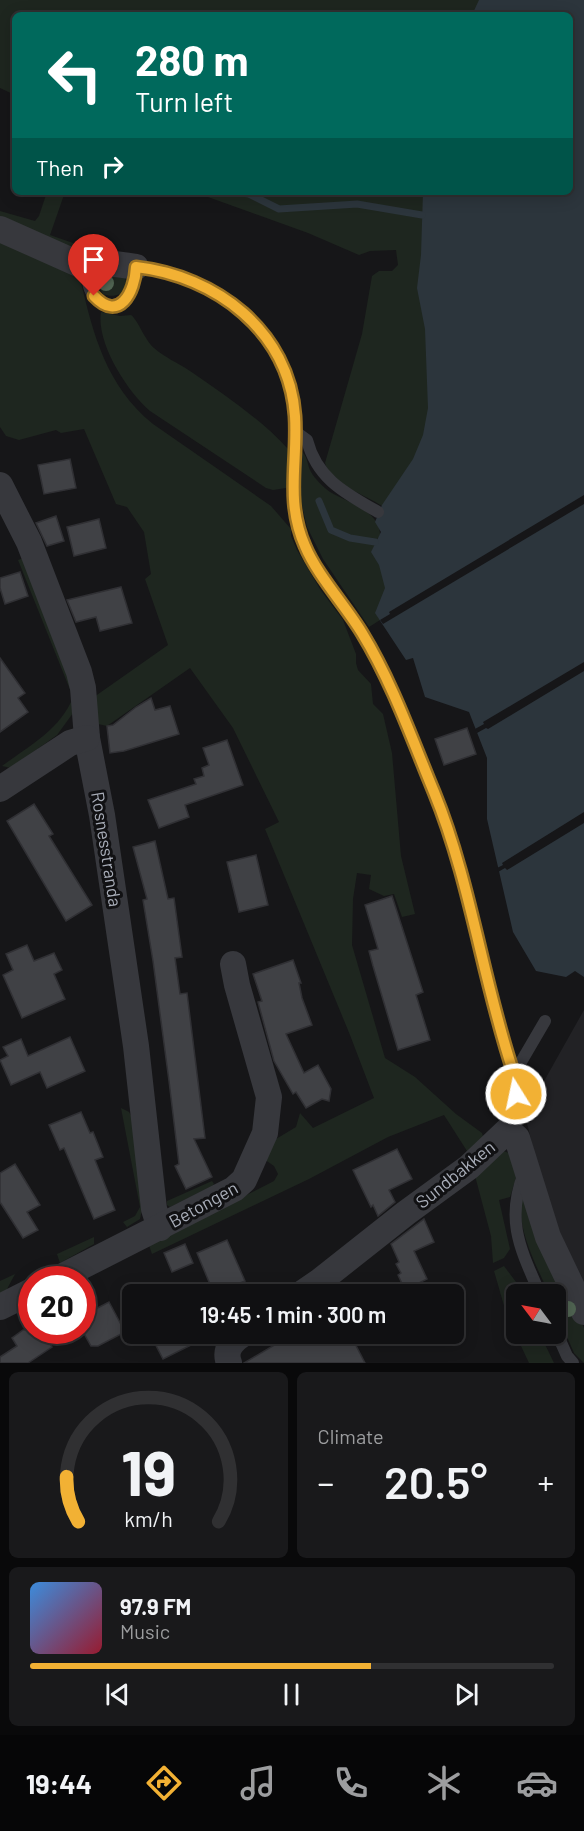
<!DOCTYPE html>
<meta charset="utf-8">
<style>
:root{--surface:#101012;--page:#19191b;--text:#f1f3f6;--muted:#9c9d9f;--line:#303032;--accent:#f2b134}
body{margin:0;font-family:Barlow,sans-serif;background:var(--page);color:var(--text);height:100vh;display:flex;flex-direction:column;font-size:22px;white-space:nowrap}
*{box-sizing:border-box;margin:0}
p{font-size:20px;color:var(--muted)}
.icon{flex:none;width:33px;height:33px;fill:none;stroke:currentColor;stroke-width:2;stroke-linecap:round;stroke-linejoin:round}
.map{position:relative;height:1363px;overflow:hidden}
.drawer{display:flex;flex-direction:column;gap:9px;padding:9px;background:#09090a;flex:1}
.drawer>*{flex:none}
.guide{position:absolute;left:12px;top:12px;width:561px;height:183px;border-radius:9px;box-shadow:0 3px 15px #0003,0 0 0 2px var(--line);background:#00695c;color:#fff;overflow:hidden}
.needle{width:39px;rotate:302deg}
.tools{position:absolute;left:506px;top:1284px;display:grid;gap:12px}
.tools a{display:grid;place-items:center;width:60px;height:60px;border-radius:9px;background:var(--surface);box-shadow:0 3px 15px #0003,0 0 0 2px var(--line);font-size:30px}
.speed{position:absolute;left:18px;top:1266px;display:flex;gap:12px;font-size:30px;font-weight:700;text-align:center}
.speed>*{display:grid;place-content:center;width:78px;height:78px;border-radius:50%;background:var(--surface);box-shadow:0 3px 15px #0003,0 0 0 2px var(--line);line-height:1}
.speed .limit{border:9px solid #d22;background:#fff;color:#111}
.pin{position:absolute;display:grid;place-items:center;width:51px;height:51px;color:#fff;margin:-62px -26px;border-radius:50% 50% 50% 0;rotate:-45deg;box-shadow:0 0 6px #0007}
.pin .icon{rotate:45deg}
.me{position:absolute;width:66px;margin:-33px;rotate:350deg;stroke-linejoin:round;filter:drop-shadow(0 0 4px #0008)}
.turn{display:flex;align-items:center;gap:21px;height:126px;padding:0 24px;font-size:27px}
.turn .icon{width:78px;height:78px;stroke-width:2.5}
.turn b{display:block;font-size:42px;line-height:51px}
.then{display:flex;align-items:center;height:57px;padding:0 24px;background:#0003;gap:12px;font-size:22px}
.big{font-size:45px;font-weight:600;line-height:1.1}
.drawer .widget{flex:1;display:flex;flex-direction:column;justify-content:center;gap:9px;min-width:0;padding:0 21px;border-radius:9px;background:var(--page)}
.drawer .dial{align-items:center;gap:0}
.dial svg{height:156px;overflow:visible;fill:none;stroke:var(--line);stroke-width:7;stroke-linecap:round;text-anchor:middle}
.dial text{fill:var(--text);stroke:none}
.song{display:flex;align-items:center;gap:18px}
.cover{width:72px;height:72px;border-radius:9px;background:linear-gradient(135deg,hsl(210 70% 55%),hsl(350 70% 35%))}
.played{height:6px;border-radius:3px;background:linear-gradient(90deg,var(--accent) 65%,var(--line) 65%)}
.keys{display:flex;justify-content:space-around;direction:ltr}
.heat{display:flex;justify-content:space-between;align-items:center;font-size:33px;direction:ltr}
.drawer .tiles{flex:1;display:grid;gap:9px;grid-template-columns:1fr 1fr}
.widget:last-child{grid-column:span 2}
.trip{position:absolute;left:122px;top:1284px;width:342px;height:60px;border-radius:9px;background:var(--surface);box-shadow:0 3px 15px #0003,0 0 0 2px var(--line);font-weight:600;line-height:60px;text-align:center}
.tabs{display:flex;height:96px;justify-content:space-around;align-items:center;background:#060607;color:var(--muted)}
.tabs .icon{width:42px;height:42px}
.tabs .current{color:var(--accent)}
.tabs b{font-size:27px;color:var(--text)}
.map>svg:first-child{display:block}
.built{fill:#222225}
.green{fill:#1e261f}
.water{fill:#2c353c}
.pier{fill:#161618}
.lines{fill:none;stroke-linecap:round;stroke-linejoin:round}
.stream{stroke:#2c353c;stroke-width:7}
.building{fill:#404145;stroke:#303034;stroke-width:1.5}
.service{stroke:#37383d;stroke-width:12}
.minor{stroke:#37383d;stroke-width:26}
.tree{fill:#506452}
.route-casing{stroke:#9d7322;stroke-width:15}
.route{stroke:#f2b134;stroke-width:10}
.labels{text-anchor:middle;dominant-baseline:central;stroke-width:6;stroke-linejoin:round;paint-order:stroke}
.street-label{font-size:18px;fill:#a8adb8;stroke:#111113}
</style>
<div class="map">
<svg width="584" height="1363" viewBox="0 0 584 1363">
<rect width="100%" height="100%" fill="#161618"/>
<!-- built -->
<polygon class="built" points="584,1010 584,1291 545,1197 525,1115"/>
<!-- green -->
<g class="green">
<path d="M0,0h584v258l-94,31 -97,227c-3,-4 -7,-7 -11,-10 -16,-11 -52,-22 -57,-43l37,-129 10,-58 7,-5h13l6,-6 -2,-15 -26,1 -11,4 -51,-22 -114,-41h376v-177h-555v80l-15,-7z"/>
<polygon points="47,192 65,192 50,235 96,251 96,256 84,254 0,224 0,211 35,221 39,216"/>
<path d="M0,235l80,43c13,56 26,108 73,146l118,82 20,23v7l6,14 23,39 23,31 13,34v9l2,7 13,14 2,20 10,10 9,39 9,103 14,58 -13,3 -8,-23 -10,2 -15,-7 2,-14 -14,-2 -4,26 -1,46 33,113 30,19 41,37 26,19 2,7 -9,11h-8l-23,-36 -56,22 -79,42 -157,75 -3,-9 125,-64 4,-7 -4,-8 -13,-9 15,-18 20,-12 4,-14 13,15 61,-30 -24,-63 -85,-206 14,-7 -46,-94 -43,-60 -83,58 -9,-2 -4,-27 74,-52 -23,-66 6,-5 -7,-42 -17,-25 -11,-3 -32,-75 -23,4 -5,-3 -37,10 -13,-4 -6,-9z"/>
<path d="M99,274h24c10,16 -5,26 -20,20l-7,-11z"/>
<path d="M101,312l19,4 11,-1c7,5 13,24 23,33 10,9 24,15 36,23 33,23 71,48 98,78l-2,39 -13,2 -7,-2 -116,-77c-23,-20 -54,-68 -49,-99z"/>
<path d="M301,451c7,5 6,14 10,21 4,7 12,15 19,20 17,10 51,20 50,43l-5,7 18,43 -16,24 -1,4 4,7 -11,7 -46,-68 -16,-32 -6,-25z"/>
<path d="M26,557l48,131 -1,25 -16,22 -46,33 -9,-2c27,-20 59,-37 71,-69l-55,-137z"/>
<polygon points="121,1108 129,1112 135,1123 142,1209 140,1219 127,1227 123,1222 135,1216 140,1207"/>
<polygon points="500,1150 512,1154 517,1175 510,1197 499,1200 510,1249 504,1258 493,1263 491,1236 474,1172"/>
<polygon points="212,1181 214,1184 212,1186 170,1207 167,1205 167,1201"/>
<path d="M523,1185l61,143v35l-10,-10 -19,-44v-15h-6c-15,-34 -36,-70 -26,-109z"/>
<polygon points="94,1237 94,1244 60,1263 57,1254"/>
<polygon points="504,1266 525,1294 516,1294 516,1334 540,1334 554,1363 529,1363 507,1316 494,1271"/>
<polygon points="15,1274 6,1291 0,1294 0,1281"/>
</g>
<!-- water -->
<polygon class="water" points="479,0 584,0 584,977 575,971 566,977 536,971 513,932 487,819 487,758 469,712 425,697 413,658 406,660 375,613 385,588 379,565 371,552 381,532 375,522 382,505 413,459 423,435 428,408 425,329 417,288 421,255 423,192 570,192 570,15 472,15"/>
<!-- pier -->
<g class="pier">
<polygon points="584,495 584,504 383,624 380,620 390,614 389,612"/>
<polygon points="584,662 584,671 488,729 486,728 477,733 475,729 484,724 483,722"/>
<polygon points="584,812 584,823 507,870 505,868 498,872 497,868 503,865 502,863"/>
</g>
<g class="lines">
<!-- stream -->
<g class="stream">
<polyline points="234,192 249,194 279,209 357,204 422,215"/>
<polyline points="319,501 331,530 350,538 375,542"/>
</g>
</g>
<!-- building -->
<g class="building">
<polygon points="70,459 76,488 44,494 38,465"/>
<polygon points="56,516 64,541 47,546 36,523"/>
<polygon points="99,519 106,548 74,556 67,527"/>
<polygon points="20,572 28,596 5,604 0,588 0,578"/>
<polygon points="121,587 132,623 100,631 96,617 76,622 67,600"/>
<polygon points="0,658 25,693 18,698 28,712 0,732"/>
<polygon points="151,698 155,710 170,706 179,734 124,751 110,753 107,726 113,725 136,707"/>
<polygon points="467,728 476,754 444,765 435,739"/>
<polygon points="227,740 243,785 185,805 189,817 159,828 148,800 196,784 194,779 204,776 202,768 209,765 203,748"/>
<polygon points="34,804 53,834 49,836 92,905 66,921 7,821"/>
<polygon points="155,841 168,899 174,898 182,957 175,958 180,994 187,993 205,1138 194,1139 212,1177 186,1189 175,1166 179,1164 169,1081 153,961 143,900 147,899 133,847"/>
<polygon points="256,855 268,905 239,912 227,862"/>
<polygon points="392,896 423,992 416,995 430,1040 398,1050 373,966 369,951 378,949 365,905"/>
<polygon points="27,945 34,961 54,953 62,970 54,974 65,999 22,1018 3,975 13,970 6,954"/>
<polygon points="293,960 301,983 299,983 302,998 312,1025 286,1034 304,1073 318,1065 331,1089 329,1101 322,1099 306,1108 296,1092 293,1094 274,1061 258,1002 262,1001 253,974"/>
<polygon points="70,1037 85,1071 47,1088 40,1072 11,1085 0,1060 8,1056 3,1047 21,1039 28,1056"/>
<polygon points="81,1112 90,1133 93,1132 103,1157 95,1160 115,1210 94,1219 64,1148 60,1150 49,1125"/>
<polygon points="397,1149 412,1179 389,1190 395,1202 378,1216 373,1205 371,1207 353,1170"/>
<polygon points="15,1164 40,1205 27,1212 38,1230 23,1238 0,1202 0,1173"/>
<polygon points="424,1219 434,1242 414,1251 427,1279 405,1290 398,1275 401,1273 396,1264 399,1262 391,1244"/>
<polygon points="227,1240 245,1281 214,1294 197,1253"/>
<polygon points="185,1244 193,1263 172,1272 164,1253"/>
<polygon points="109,1302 125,1332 98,1346 91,1346 82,1330 82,1316"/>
<polygon points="23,1330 42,1330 52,1347 28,1363 0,1363 0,1357 17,1346 12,1338"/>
<polygon points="150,1334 213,1334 163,1359"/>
<polygon points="293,1334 350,1334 365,1363 244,1363"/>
</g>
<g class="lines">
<!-- service -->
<g class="service">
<path d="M90,269c-13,34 43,61 46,-2 88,10 158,71 159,163 1,43 -9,73 10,116 12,29 40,59 57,87 30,49 50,106 72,159 37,91 48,190 80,282l2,20 -8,36"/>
<path d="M296,432l11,8c10,39 38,53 71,72"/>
<polyline points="514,1074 545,1021"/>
<path d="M524,1173c-19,48 -3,77 16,121"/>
<polyline points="555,1329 567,1356 573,1363"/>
</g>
<!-- minor -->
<g class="minor">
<path d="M0,229l90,40c15,-9 30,-4 46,-2"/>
<polyline points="0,485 29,542 79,672 83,688 87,738 102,815 136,1046 154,1209 160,1228"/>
<polyline points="0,789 70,743 87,738"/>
<polyline points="55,1280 234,1189 244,1180 265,1133 269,1097 237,985 233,964"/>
<polyline points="301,1294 320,1281 406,1213 469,1167 508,1130 517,1138 548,1237 584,1312"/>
<polyline points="0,1307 32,1291"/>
<path d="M229,1363c-5,-13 3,-22 14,-29"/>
</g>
</g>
<!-- trees -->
<g class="tree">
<circle cx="106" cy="283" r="8"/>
<circle cx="568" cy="1309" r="8"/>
</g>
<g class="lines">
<!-- route casing -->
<g class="route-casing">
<path id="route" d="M94,296c25,27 41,-4 42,-29 80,9 153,64 159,149 3,46 -10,85 10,130 12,29 40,59 57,87 30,49 50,106 72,159 37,90 49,191 80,282l2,20"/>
</g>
<!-- route -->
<use href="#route" class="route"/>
</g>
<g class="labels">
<!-- street labels -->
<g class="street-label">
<text transform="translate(107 849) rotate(81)">Rosnesstranda</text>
<text transform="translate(455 1174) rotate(-39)">Sundbakken</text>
<text transform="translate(203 1204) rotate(-29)">Betongen</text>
</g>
</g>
</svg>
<div class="tools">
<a><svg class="needle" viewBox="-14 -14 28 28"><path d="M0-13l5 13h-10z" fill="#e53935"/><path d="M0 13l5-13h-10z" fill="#9c9d9f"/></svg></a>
</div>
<div class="speed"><div class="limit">20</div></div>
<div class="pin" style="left:94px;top:296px;background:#d93025"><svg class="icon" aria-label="arrive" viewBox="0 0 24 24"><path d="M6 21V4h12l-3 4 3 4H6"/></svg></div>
<svg class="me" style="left:516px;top:1094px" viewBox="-20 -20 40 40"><circle r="17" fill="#f2b134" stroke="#fff" stroke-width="3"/><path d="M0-11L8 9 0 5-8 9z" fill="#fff"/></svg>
<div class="trip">19:45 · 1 min · 300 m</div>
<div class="guide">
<div class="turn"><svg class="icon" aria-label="left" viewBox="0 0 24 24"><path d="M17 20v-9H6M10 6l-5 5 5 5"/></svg><div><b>280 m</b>Turn left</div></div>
<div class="then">Then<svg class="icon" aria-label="right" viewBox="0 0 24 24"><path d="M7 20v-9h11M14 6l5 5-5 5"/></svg></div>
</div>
</div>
<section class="drawer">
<div class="tiles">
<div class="widget dial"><svg viewBox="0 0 100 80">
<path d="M14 69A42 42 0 1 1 86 69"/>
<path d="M14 69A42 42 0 0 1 8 46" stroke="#f2b134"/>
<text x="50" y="56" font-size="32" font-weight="700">19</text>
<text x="50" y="72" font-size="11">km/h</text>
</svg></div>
<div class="widget"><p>Climate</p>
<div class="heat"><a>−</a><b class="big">20.5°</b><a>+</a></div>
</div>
<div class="widget">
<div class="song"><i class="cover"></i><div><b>97.9 FM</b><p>Music</p></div></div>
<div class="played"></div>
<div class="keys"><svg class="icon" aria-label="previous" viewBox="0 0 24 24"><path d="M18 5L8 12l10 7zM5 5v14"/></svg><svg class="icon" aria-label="pause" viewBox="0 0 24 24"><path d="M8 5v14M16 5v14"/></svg><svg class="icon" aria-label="next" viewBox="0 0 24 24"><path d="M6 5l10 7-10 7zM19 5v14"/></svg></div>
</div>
</div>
</section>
<nav class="tabs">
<b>19:44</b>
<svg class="icon current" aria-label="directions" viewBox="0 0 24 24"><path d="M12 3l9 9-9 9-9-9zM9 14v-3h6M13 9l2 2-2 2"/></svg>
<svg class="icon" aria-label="music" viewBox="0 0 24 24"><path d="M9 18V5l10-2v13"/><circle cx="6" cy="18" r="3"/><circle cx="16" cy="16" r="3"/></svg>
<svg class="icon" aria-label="phone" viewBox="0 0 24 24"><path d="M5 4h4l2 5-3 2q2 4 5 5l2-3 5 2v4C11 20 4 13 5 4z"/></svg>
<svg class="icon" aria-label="climate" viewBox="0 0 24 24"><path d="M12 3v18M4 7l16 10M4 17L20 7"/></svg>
<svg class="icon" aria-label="car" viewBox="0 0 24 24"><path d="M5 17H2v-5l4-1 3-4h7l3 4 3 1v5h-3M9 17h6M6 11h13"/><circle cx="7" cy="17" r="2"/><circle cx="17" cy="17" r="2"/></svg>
</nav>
